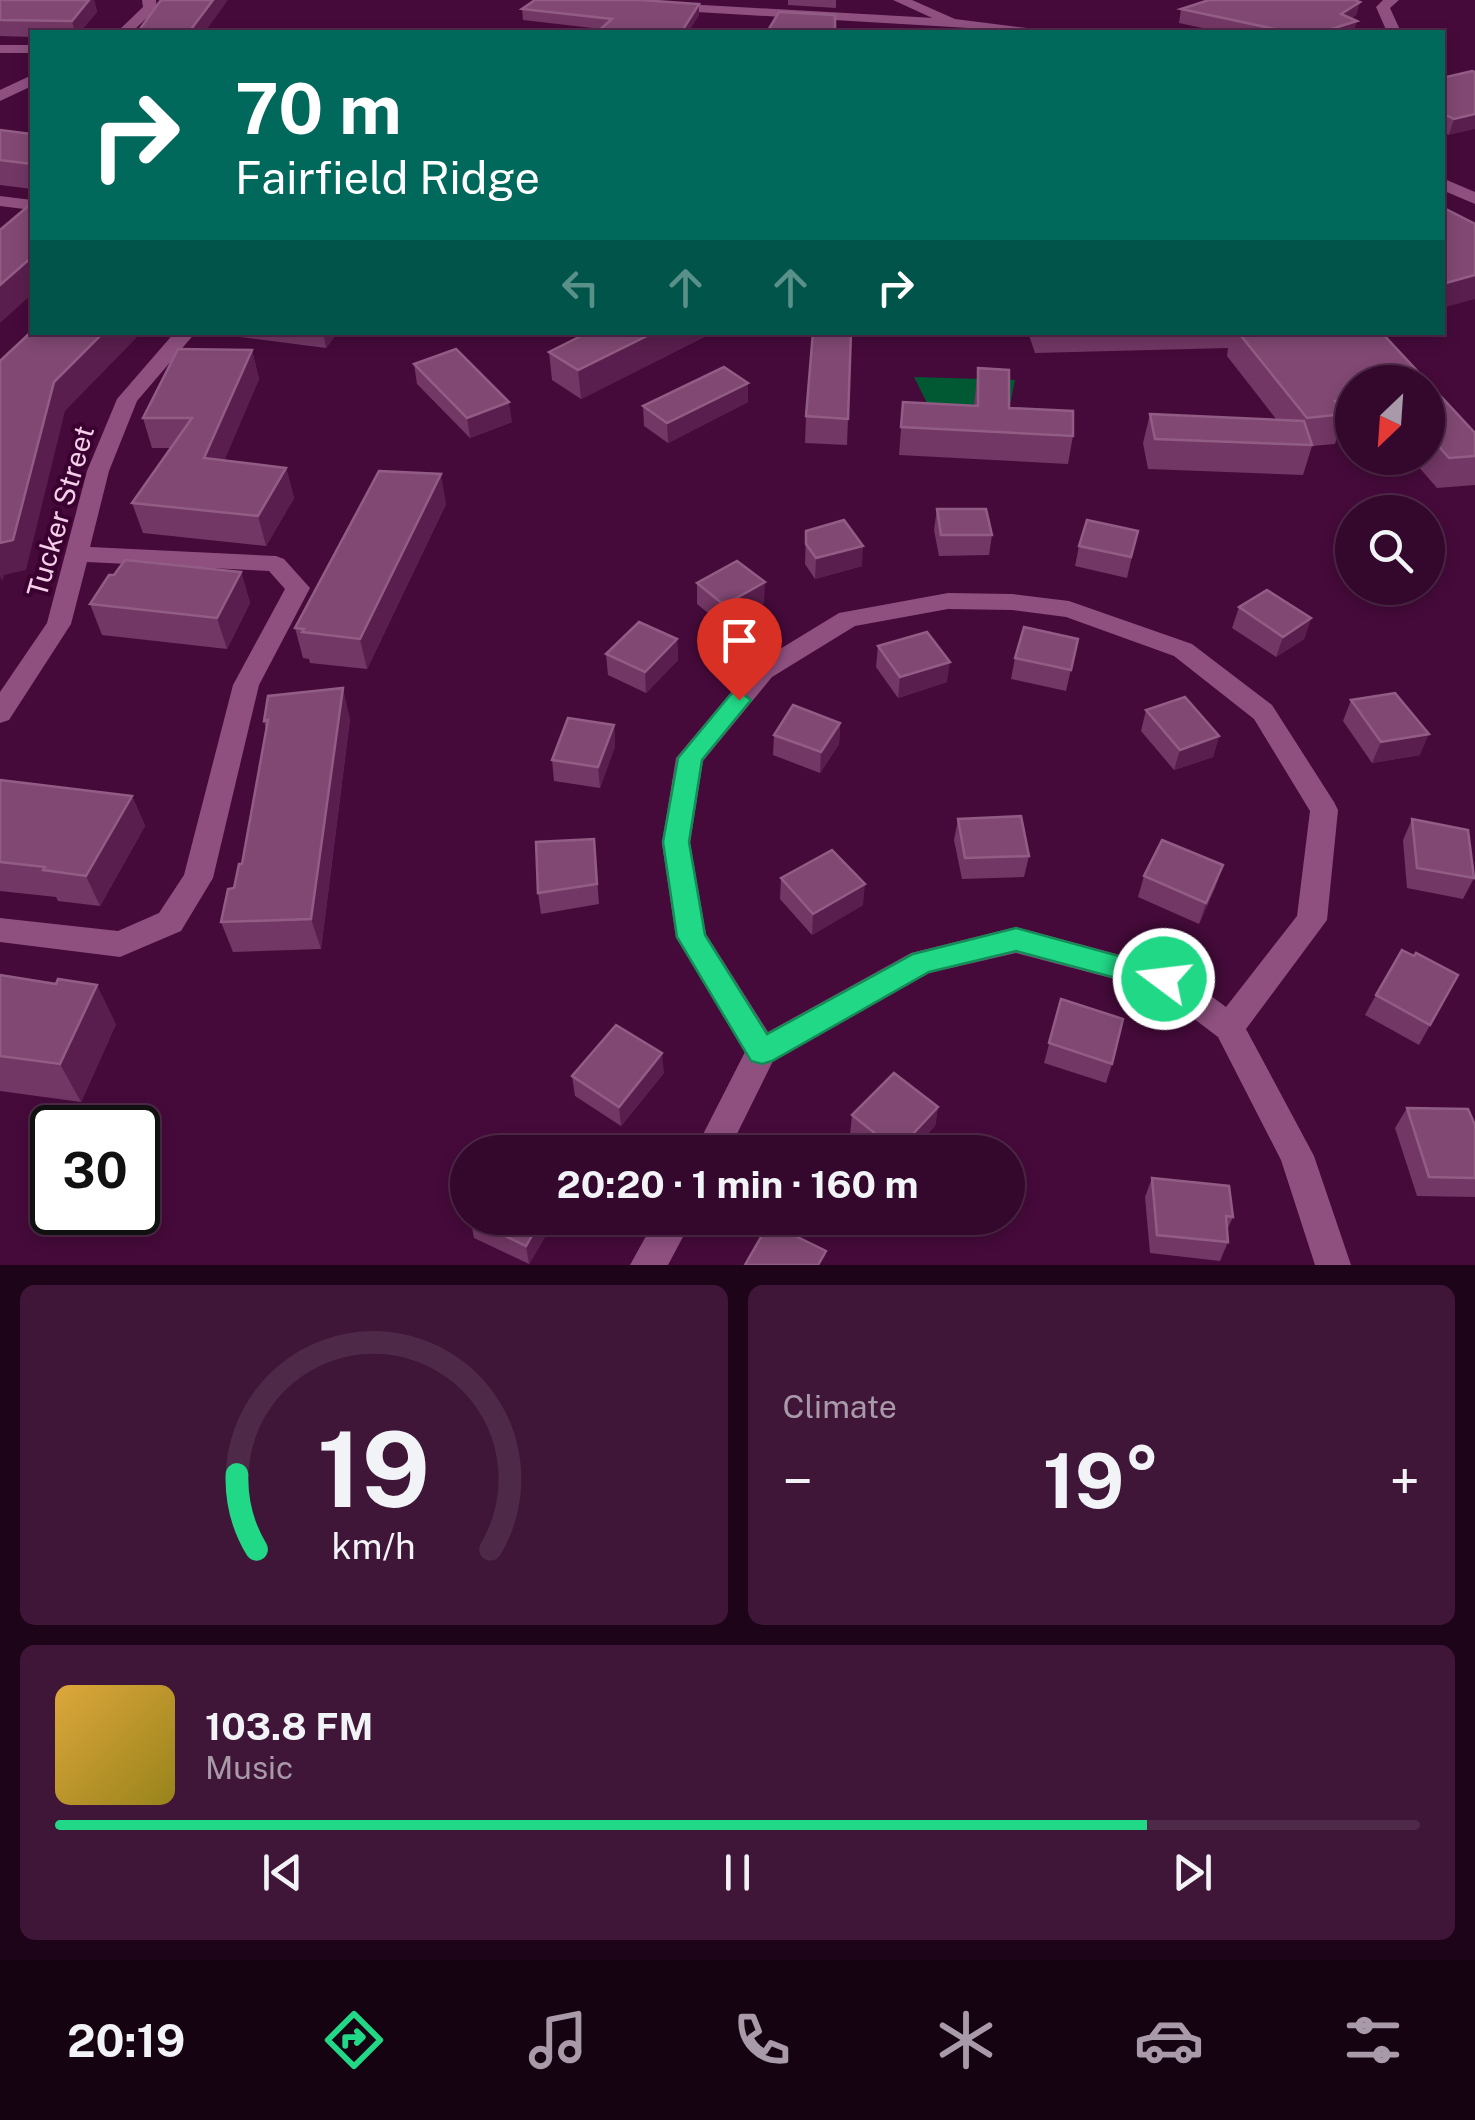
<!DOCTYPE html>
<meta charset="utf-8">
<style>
:root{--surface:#34082c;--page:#3f1638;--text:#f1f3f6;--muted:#a99aa9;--line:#4e2948;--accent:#21d887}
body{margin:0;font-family:"Public Sans",sans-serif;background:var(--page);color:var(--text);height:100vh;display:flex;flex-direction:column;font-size:38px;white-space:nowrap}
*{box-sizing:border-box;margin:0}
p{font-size:32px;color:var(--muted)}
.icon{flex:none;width:55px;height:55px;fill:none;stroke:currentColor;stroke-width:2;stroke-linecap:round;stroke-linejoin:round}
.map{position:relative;height:1265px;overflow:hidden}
.details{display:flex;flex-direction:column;gap:20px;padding:20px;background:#1d0418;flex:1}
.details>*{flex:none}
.banner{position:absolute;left:30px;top:30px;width:1415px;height:305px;border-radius:0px;box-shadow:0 5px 15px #0003,0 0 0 2px var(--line);background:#00695c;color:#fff;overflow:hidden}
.needle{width:65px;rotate:205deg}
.buttons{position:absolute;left:1335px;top:365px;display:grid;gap:20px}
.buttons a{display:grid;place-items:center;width:110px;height:110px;border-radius:50%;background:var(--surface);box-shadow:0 5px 15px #0003,0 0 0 2px var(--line);font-size:50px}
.speed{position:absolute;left:30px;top:1105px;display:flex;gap:20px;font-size:50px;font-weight:700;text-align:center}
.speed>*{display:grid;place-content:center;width:130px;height:130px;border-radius:50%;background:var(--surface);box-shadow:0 5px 15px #0003,0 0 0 2px var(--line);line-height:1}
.speed .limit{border:5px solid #111;border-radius:15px;background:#fff;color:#111}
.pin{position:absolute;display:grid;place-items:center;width:85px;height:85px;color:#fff;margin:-102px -42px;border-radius:50% 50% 50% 0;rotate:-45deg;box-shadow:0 0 10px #0007}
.pin .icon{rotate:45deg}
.me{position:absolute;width:110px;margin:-55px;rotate:285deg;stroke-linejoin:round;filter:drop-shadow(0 0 8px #0008)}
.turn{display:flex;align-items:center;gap:35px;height:210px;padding:0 40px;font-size:45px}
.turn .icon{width:130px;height:130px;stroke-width:2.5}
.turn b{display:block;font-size:70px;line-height:85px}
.lanes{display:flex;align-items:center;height:95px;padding:0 40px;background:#0003;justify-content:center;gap:50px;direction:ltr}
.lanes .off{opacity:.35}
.big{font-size:75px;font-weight:700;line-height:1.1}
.details .tile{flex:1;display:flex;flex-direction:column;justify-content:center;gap:15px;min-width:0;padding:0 35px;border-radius:15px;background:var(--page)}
.details .dial{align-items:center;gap:0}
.dial svg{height:260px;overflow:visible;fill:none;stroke:var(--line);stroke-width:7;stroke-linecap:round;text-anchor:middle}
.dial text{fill:var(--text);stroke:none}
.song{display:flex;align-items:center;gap:30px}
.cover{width:120px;height:120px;border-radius:15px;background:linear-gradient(135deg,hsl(40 70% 55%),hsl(50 70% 35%))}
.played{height:10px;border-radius:5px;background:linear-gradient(90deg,var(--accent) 80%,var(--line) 80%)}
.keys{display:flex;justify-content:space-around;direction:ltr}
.heat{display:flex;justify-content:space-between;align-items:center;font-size:55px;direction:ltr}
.details .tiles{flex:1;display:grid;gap:20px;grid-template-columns:1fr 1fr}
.tile:last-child{grid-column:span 2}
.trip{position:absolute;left:450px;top:1135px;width:575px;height:100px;border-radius:50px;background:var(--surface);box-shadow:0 5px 15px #0003,0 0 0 2px var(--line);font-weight:700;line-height:100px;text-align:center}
.dock{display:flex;height:160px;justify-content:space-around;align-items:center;background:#150312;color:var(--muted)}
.dock .icon{width:70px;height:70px}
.dock .active{color:var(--accent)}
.dock b{font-size:45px;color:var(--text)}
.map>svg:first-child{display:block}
.green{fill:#005933}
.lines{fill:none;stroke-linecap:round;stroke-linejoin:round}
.street{fill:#8f5080;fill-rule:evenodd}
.secondary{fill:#8f5080;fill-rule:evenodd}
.wall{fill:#723765}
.shaded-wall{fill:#5a1e4e}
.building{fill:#804873;stroke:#925d85;stroke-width:2.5}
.route{fill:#21d887;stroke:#158c58;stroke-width:2.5}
.labels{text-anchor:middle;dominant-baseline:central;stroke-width:8;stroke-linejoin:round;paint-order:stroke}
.street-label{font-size:28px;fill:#f3cfe8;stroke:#3a0030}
</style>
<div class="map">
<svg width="1475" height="1265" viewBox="0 0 1475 1265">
<rect width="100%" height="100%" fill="#450a3a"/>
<!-- green -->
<polygon class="green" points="914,377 1015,380 1009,410 929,407"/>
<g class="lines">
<!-- street -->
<g class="street">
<polygon points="142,0 156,0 157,8 132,32 117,32 143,7"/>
<polygon points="1383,0 1399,0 1390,8 1401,32 1387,32 1376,7"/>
<polygon points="668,3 952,19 959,23 952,27 663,10 663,4"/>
<rect x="0" y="45" width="32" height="8"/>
<polygon points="32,75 32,86 0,101 0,90"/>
<polygon points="0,196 32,200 32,210 0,206"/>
<polygon points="175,332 196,332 137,401 109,471 90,547 276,556 284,559 310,588 259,685 213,878 181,931 120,957 0,942 0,918 118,931 159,913 184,875 233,685 285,589 269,571 87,562 71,624 9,720 0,723 0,692 47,623 87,471 117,399"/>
<path d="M948,593l64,1 57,7 123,43 80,61 62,97 4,8 -11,110 -81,109 68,127 37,109h-36l-34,-105 -63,-123 -62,-47 -140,-37 -87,20 -156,88 -45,91h-34l51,-100 -69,-115 -14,-94 14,-85 78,-93 85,-52zM948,609l64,1 54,7 108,39 80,63 56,92 -13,105 -71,91 -50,-37 -160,-43 -105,26 -143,79 -62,-98 -16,-91 13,-82 69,-84 83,-51z"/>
<polygon points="656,1218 693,1218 668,1265 630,1265"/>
</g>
<!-- secondary -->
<g class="secondary">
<polygon points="893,0 912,0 955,19 1027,28 1034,32 952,27"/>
<polygon points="1442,178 1475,192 1475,204 1442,190"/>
</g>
</g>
<!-- wall -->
<g class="wall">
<polygon points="0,0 94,0 97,12 80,32 32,32 32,37 0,36"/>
<polygon points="788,0 836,0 836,8 788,5"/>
<polygon points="1360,2 1356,15 1351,19 1357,21 1353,32 1221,32 1179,23 1181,9"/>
<polygon points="522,9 699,15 688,32 597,32 601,29 523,20"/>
<polygon points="140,29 205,32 141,32"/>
<polygon points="1472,71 1449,135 1442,132 1442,78"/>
<polygon points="0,130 32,134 32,189 0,185"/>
<polygon points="231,332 338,332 326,348 232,336"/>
<polygon points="1028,332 1381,332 1475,433 1475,485 1437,488 1411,458 1428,458 1428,382 1352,382 1352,425 1340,428 1335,444 1312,446 1303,475 1148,469 1143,443 1150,414 1276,419 1227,356 1228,348 1035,353"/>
<polygon points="708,335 581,399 552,380 549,352"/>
<polygon points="252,350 259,379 224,460 286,468 294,498 266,546 143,533 132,503 171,448 152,448 143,418"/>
<polygon points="414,364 512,422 470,438 417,384"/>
<polygon points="978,368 1009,408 1073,436 1068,464 899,455 903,402 974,406"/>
<polygon points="748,383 748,402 668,443 644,426 643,406"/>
<polygon points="806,416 848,419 847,445 805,443"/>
<polygon points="446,504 367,669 310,663 309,659 303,658 295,628"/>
<polygon points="937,509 992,535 989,555 939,556 934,530"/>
<polygon points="806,531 862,566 815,579 805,564"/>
<polygon points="1138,531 1127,578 1075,566 1079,546"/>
<polygon points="241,572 250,603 227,649 102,635 90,604"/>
<polygon points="697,583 764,603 724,626 697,604"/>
<polygon points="1239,607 1311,618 1304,639 1276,657 1232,628"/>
<polygon points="677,639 678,660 646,693 608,675 606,654"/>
<polygon points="1078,639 1066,691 1011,679 1015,658"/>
<polygon points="878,646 947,682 898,698 876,667"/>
<polygon points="1351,700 1420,755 1372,763 1343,721"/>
<polygon points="1146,710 1219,736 1213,757 1174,770 1141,731"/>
<polygon points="350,719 321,949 233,952 221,922 242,864 266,730 264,721"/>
<polygon points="840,723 839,744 820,773 773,755 774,735"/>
<polygon points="614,725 615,746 600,788 554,781 552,760"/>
<polygon points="0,780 132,796 145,826 100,906 58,901 56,897 0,891"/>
<polygon points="958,819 1029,856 1024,877 962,879 954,840"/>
<polygon points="1412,819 1474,878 1463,899 1407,888 1403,840"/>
<polygon points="594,839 599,904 541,914 538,893"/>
<polygon points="1144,876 1216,886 1199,924 1138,897"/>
<polygon points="781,878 863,905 812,935 780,899"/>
<polygon points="1414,956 1458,975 1419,1045 1365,1015 1376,995"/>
<polygon points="0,975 116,1024 81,1102 0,1091"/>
<polygon points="1061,999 1112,1064 1106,1083 1044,1063"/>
<polygon points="664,1073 621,1126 575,1096 572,1076"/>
<polygon points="938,1107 935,1126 910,1152 872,1152 850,1135 852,1115"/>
<polygon points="1407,1108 1475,1125 1475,1197 1417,1196 1395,1128"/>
<polygon points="1152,1178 1233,1217 1227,1230 1228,1242 1220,1261 1150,1253 1145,1197"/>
<polygon points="470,1218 556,1218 529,1264 474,1238"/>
</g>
<!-- shaded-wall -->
<g class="shaded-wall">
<polygon points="89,0 94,0 97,12 80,32 75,32 72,21"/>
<polygon points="213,0 228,0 205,32 189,32"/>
<polygon points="1360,2 1356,15 1340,27 1357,21 1353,32 1322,32 1341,14"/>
<polygon points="699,4 699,15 688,32 682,32"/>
<polygon points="1475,114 1475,129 1449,135 1454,119"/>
<polygon points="32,257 32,294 0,323 0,285"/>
<polygon points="1475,275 1475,299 1442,308 1442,284"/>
<polygon points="104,332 142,332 65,411 26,570 4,575 2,581 0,576 0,543 54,382"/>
<polygon points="323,332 338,332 326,348"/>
<polygon points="655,332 708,332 708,335 581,399 578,370"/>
<polygon points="252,350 259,379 213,488 204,458"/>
<polygon points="748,383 748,402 668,443 667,423"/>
<polygon points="1352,398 1352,425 1340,428 1344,414 1335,401"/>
<polygon points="509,402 512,422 470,438 467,418"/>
<polygon points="286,468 294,498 266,546 258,516"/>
<polygon points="441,474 446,504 367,669 360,639"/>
<polygon points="863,546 862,566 815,579 816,558"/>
<polygon points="241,572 250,603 227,649 217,618"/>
<polygon points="765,582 764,603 724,626 724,605"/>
<polygon points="1311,618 1304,639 1276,657 1283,637"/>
<polygon points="677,639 678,660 646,693 645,672"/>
<polygon points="950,662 947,682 898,698 900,677"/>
<polygon points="343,688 350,719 321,949 311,919"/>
<polygon points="840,723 839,744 820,773 821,752"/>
<polygon points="614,725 615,746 600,788 598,767"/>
<polygon points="1429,734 1420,755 1372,763 1381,742"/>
<polygon points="1219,736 1213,757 1174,770 1180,750"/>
<polygon points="132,796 145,826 100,906 86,876"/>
<polygon points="1223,865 1216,886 1199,924 1206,903"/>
<polygon points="865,884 863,905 812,935 813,914"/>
<polygon points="97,985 116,1024 81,1102 60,1064"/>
<polygon points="662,1053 664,1073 621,1126 619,1107"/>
<polygon points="938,1107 935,1126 910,1152 897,1152"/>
<polygon points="542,1218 556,1218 529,1264 526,1246"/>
</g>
<!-- building -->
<g class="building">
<polygon points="0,0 89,0 72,21 0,20"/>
<polygon points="161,0 213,0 189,32 140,29"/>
<polygon points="535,0 640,0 699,4 682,31 655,31 654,32 597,32 612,19 522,9"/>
<polygon points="1209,0 1354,0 1360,2 1341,14 1357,21 1322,32 1289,32 1181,9"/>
<polygon points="779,12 835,15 835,32 767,32"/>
<polygon points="893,30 934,32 893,32"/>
<polygon points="1472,71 1475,72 1475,114 1454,119 1442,113 1442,78"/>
<polygon points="0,130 32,134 32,164 0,160"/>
<polygon points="32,203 32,257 0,285 0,230"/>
<polygon points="1442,207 1475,224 1475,275 1442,284"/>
<polygon points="32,331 104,332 54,382 13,540 0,543 0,361"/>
<polygon points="589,332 655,332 578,370 549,352"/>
<polygon points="813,332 851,332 848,419 806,416"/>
<polygon points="1238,332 1381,332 1475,433 1475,456 1449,458 1428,434 1428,382 1352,382 1352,398 1335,401 1344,414 1307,418"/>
<polygon points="178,349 252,350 204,458 286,468 258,516 132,503 192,418 143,418"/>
<polygon points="456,349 509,402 467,418 414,364"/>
<polygon points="724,367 748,383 667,423 643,406"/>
<polygon points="978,368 1009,370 1009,408 1073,411 1073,436 901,427 903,402 978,406"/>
<polygon points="1150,414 1304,421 1312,445 1155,439"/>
<polygon points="379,471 441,474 360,639 302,632 304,629 295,628"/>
<polygon points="937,509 986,509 992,535 941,535"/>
<polygon points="844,520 863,546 816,558 806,544 806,531"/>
<polygon points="1087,520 1138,531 1131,557 1079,546"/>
<polygon points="125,560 241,572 217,618 90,604 109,575 114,575"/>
<polygon points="737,561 765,582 724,605 697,583"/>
<polygon points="1267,590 1311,618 1283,637 1239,607"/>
<polygon points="639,622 677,639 645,672 606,654"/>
<polygon points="1024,627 1078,639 1071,670 1015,658"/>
<polygon points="927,632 950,662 900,677 878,646"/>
<polygon points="343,688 311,919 221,922 228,889 234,888 239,864 242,864 268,720 264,721 268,696"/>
<polygon points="1395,693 1429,734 1381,742 1351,700"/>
<polygon points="1185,697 1219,736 1180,750 1146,710"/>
<polygon points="793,705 840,723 821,752 774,735"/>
<polygon points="568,718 614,725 598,767 552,760"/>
<polygon points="0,780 132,796 86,876 43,870 45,867 0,862"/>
<polygon points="1021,816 1029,856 965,858 958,819"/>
<polygon points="1412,819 1468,830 1474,878 1417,868"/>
<polygon points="594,839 597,884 538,893 536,842"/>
<polygon points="1162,840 1223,865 1206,903 1144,876"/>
<polygon points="832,850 865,884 813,914 781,878"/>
<polygon points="1402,950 1414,956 1416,953 1458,975 1430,1025 1376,995"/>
<polygon points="0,975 56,984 58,979 97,985 60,1064 0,1056"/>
<polygon points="1061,999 1123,1019 1112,1064 1049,1043"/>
<polygon points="616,1025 662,1053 619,1107 572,1076"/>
<polygon points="894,1073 938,1107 897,1151 852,1115"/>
<polygon points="1407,1108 1468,1109 1475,1125 1475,1178 1429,1177"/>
<polygon points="1152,1178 1229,1186 1233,1217 1226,1216 1228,1242 1157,1235"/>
<polygon points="470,1218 542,1218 526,1246 469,1219"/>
<polygon points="769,1223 826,1251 818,1265 745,1265"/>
</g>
<!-- route -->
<polygon class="route" points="739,691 751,700 702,760 689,842 705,935 767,1034 913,954 1016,928 1174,971 1179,979 1174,988 1164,991 1016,951 929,972 772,1061 762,1064 751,1061 677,937 663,842 678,758 731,694"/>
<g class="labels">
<!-- street labels -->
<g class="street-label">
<text transform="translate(60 511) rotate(-74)">Tucker Street</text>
</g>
</g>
</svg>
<div class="buttons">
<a><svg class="needle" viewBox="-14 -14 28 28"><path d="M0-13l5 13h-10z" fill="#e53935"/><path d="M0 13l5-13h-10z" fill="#a99aa9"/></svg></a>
<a><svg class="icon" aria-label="search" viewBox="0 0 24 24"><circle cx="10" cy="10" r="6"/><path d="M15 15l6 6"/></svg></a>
</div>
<div class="speed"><div class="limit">30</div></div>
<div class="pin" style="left:739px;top:700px;background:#d93025"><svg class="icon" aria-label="arrive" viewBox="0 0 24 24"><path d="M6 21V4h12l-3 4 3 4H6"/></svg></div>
<svg class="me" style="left:1164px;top:979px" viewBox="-20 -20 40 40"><circle r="17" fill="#21d887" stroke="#fff" stroke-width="3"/><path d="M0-11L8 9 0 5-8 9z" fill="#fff"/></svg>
<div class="trip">20:20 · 1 min · 160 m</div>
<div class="banner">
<div class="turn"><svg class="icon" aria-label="right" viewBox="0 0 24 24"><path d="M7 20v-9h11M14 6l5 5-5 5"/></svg><div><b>70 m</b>Fairfield Ridge</div></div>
<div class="lanes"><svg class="icon off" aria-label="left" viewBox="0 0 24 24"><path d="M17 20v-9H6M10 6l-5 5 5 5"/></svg><svg class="icon off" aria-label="ahead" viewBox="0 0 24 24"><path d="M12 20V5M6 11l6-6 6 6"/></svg><svg class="icon off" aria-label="ahead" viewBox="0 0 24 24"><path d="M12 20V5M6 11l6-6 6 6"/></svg><svg class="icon" aria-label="right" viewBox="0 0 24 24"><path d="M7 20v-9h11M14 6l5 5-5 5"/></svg></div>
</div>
</div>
<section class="details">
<div class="tiles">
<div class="tile dial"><svg viewBox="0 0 100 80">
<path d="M14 69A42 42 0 1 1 86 69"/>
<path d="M14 69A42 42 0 0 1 8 46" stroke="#21d887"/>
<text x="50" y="56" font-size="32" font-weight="700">19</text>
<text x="50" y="72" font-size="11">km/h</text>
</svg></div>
<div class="tile"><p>Climate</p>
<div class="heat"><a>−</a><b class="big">19°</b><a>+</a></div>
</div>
<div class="tile">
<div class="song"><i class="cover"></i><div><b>103.8 FM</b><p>Music</p></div></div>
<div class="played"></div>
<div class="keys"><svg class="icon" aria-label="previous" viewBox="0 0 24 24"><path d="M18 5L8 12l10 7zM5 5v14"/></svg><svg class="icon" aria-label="pause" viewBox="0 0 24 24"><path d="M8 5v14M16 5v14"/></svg><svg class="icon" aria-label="next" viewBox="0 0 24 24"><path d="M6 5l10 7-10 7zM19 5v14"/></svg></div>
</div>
</div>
</section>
<nav class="dock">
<b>20:19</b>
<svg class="icon active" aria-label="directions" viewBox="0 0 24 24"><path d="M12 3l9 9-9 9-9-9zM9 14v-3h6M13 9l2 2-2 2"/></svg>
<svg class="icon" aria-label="music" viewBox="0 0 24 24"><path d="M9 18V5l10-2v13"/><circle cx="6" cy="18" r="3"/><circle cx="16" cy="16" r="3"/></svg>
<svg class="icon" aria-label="phone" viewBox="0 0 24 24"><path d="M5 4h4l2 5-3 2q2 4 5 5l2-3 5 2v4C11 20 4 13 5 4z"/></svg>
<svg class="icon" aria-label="climate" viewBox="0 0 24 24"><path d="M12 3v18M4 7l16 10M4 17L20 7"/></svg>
<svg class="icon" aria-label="car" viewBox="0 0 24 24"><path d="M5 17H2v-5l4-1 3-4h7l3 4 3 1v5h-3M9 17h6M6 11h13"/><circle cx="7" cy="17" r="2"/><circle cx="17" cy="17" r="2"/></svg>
<svg class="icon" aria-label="filters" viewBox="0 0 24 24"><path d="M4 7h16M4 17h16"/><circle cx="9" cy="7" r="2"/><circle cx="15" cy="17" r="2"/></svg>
</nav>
